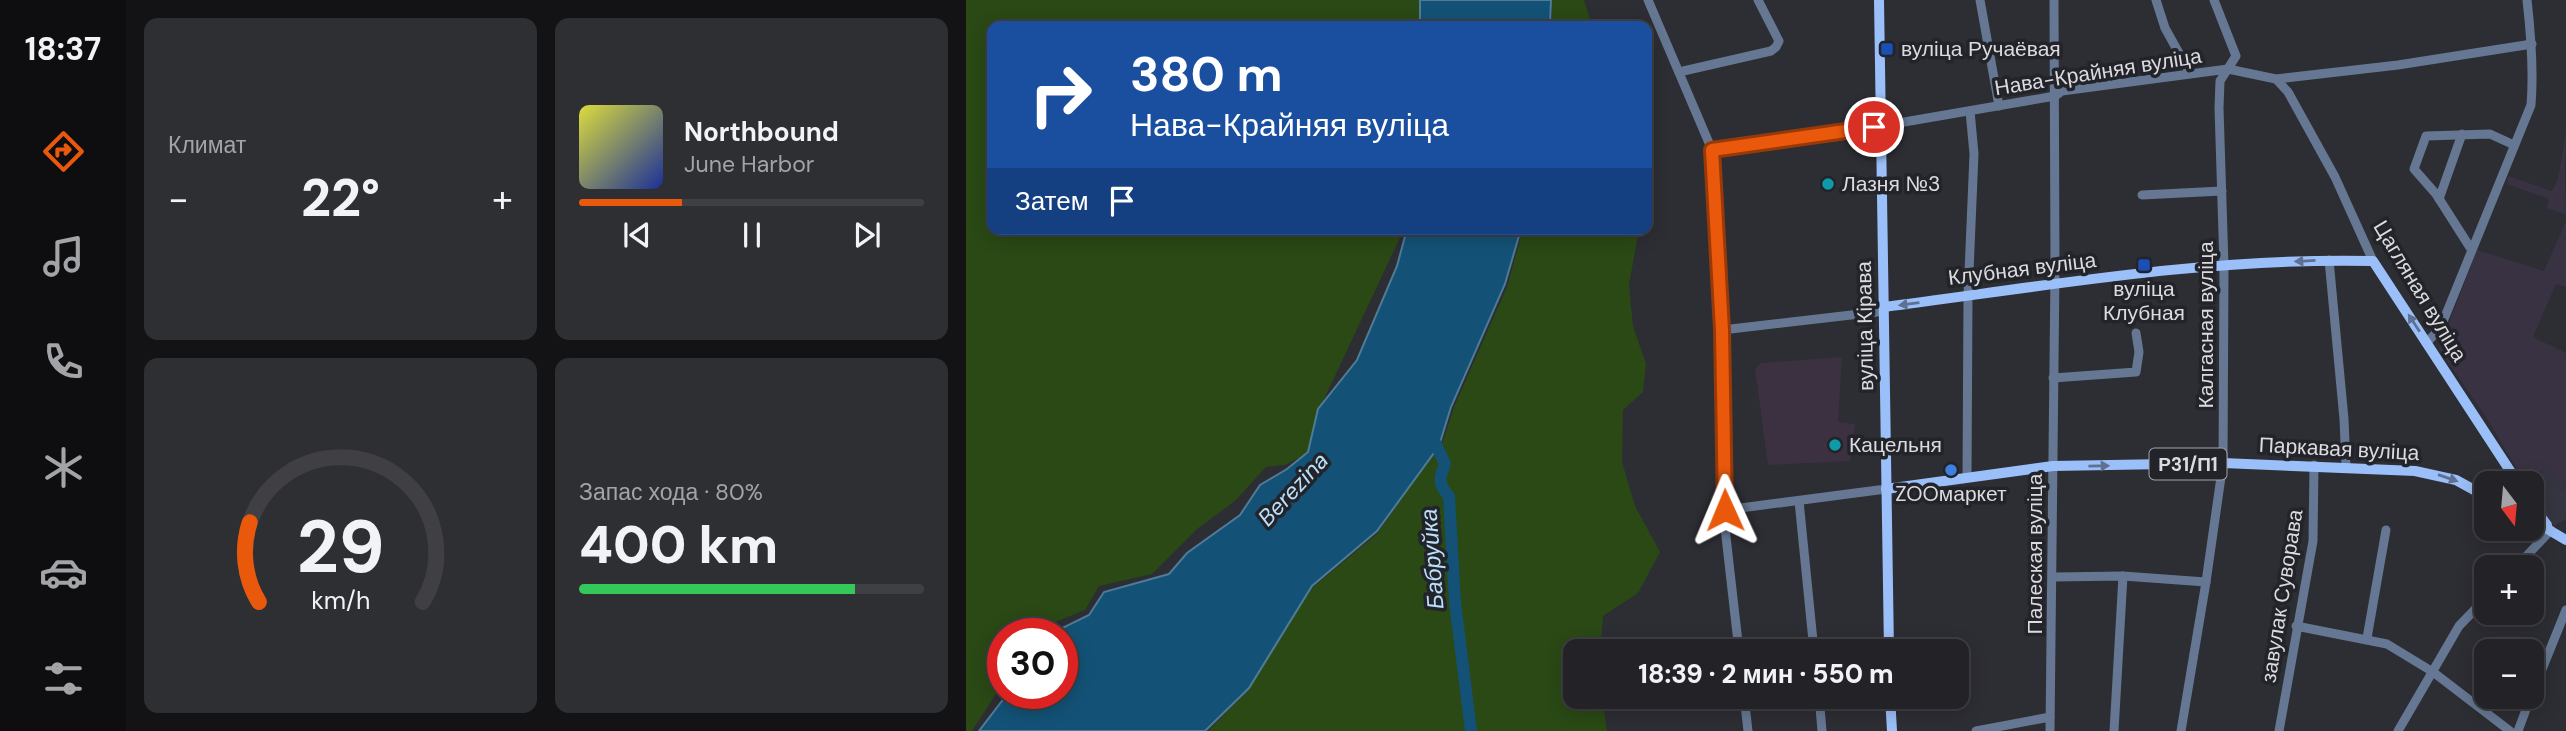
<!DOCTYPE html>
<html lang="ru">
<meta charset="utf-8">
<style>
:root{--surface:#222227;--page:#2e2f33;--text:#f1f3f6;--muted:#a2a4a7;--line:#3f3f44;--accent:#ea580c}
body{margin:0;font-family:"DM Sans",sans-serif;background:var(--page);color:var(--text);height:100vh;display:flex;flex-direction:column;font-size:26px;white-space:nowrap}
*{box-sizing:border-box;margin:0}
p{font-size:23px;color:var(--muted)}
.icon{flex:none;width:38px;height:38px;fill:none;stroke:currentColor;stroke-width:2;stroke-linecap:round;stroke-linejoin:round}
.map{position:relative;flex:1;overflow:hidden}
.sheet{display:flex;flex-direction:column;gap:18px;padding:18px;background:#131315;width:840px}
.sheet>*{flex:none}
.top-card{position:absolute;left:21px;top:21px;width:665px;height:214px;border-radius:14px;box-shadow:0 4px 18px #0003,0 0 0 2px var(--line);background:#1a4fa0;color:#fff;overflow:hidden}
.needle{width:46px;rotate:164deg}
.buttons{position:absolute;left:1508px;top:471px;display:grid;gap:14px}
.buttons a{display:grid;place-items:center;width:70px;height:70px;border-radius:14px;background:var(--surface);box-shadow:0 4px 18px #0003,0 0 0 2px var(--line);font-size:35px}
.speed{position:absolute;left:21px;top:618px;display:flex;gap:14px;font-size:35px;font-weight:700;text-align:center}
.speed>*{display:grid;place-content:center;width:91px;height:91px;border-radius:50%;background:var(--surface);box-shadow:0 4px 18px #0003,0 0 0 2px var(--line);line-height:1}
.speed .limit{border:10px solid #d22;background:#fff;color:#111}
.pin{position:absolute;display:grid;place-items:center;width:60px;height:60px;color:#fff;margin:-30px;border:4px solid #fff;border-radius:50%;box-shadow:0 2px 7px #0007}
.me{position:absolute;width:77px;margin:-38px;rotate:359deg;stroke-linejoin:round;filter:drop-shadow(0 0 5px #0008)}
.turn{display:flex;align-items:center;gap:24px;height:147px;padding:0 28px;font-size:32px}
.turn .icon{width:91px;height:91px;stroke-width:2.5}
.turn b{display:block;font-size:49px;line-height:60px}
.then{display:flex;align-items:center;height:66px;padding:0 28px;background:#0003;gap:14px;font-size:26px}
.big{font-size:52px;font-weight:800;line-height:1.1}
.sheet .card{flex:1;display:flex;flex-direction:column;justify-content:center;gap:10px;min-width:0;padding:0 24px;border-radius:14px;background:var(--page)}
.sheet .dial{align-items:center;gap:0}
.dial svg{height:182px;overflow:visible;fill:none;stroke:var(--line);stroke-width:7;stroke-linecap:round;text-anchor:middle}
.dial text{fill:var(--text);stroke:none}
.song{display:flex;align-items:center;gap:21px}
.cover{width:84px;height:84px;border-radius:10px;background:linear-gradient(135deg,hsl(60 70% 55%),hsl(230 70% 35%))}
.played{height:7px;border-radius:4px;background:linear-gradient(90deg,var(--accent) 30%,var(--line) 30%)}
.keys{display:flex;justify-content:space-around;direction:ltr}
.heat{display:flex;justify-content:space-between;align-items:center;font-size:38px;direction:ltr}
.charge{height:10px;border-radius:5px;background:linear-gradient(90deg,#34c759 80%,var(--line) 0)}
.sheet .tiles{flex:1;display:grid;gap:18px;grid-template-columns:repeat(2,1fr)}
.trip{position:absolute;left:597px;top:639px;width:406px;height:70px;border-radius:14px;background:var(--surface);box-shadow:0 4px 18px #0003,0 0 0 2px var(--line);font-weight:800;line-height:70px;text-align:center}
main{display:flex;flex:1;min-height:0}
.menu{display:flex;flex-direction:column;width:126px;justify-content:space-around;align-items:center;background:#0e0e10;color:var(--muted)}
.menu .icon{width:49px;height:49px}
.menu .on{color:var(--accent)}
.menu b{font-size:32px;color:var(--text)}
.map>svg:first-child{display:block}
.built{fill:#363642}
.industrial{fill:#383243}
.education{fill:#3b3141}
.green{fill:#2a4915}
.water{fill:#135276;stroke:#4f7b96;stroke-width:2}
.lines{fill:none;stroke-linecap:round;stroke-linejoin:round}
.river{stroke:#135276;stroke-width:12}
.minor{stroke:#657792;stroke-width:9}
.major{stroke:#9bbff8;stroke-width:10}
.oneway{fill:#5f7191}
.route-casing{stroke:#983908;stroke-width:18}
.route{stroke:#ea580c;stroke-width:12}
.transit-dot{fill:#1a4fb4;stroke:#23232a;stroke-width:2.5}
.culture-dot{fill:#0f9aa8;stroke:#23232a;stroke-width:2.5}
.shop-dot{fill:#3f7fe0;stroke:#23232a;stroke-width:2.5}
.labels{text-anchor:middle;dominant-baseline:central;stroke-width:7;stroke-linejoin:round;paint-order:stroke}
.shield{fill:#23232a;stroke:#a4a4a9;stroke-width:2}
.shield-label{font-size:19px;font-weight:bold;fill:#dbdbdf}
.poi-label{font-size:21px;fill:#dbdbdf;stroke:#23232a;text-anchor:start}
.street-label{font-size:21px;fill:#dbdbdf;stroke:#23232a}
.water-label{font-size:23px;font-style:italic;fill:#bae0fb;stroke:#23232a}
</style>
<main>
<nav class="menu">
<b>18:37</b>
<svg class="icon on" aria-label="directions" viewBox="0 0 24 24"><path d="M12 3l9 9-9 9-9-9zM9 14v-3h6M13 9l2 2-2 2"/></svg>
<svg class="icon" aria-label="music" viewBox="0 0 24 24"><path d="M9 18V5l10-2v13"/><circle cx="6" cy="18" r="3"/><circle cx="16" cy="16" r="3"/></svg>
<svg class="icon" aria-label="phone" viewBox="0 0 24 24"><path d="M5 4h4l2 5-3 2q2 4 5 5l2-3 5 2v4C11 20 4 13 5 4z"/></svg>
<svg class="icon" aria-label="climate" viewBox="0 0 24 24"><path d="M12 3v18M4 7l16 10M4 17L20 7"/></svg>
<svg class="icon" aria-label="car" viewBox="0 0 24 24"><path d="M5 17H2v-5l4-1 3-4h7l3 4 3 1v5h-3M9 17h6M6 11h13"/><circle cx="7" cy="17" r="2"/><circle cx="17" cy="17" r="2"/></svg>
<svg class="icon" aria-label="filters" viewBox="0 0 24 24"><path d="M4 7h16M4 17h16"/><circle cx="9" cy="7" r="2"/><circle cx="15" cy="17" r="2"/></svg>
</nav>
<section class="sheet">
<div class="tiles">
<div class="card"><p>Климат</p>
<div class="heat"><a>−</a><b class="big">22°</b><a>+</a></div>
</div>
<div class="card">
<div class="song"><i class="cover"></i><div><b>Northbound</b><p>June Harbor</p></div></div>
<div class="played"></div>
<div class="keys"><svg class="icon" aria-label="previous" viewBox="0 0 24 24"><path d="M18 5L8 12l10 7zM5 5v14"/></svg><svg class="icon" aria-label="pause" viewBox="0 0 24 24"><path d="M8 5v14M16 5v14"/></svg><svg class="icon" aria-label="next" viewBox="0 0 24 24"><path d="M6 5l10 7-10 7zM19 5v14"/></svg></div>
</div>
<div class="card dial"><svg viewBox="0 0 100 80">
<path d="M14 69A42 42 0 1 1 86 69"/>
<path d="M14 69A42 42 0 0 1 10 34" stroke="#ea580c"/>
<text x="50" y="56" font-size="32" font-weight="700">29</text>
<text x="50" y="72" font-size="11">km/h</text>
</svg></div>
<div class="card"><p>Запас хода · 80%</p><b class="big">400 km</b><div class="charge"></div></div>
</div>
</section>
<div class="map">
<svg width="1600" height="731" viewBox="0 0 1600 731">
<rect width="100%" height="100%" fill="#2d2d34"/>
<!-- built -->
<polygon class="built" points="1579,469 1595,491 1600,486 1600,519 1587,527 1566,494 1566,483 1562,483"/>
<!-- industrial -->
<g class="industrial">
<polygon points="1600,132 1599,178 1600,215 1581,208 1583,199 1541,184 1542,176 1586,191 1592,179"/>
<polygon points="1600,221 1600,287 1590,284 1567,337 1600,353 1600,486 1595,491 1579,469 1559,483 1520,417 1473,349 1511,250 1578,271"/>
</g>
<!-- education -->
<polygon class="education" points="876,357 872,422 889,424 884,461 802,465 789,369 795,363"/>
<!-- green -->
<g class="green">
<polygon points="0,0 455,0 455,26 26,26 26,229 438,229 353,410 344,452 319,465 300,467 269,501 231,529 186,574 133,586 119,610 62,633 37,634 37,683 6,731 0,731"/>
<polygon points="586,0 618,0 626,26 586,26"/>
<polygon points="557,229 673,229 663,285 667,326 680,364 677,392 657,410 656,462 669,506 694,552 672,593 637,616 634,651 609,651 609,696 636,697 641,731 242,731 282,690 346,588 411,534 464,458 475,447 488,407 541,287"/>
</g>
<!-- water -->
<g class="water">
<polygon points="454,0 585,0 584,26 454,26"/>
<polygon points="441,229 555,229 539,284 485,407 473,446 411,531 346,586 283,688 239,731 13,731 42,693 96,693 96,634 86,633 123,615 138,592 203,574 221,553 274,515 294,485 321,469 342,452 352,409 391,360 431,266"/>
</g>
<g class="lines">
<!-- river -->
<path class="river" d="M466,436l13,28c-6,14 -7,21 4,32l6,106 16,129"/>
<!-- minor -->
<g class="minor">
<polyline points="682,0 746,150 756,330 759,528 773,651"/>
<polyline points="1014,0 1033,106"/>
<polyline points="1190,0 1199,28 1224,73"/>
<polyline points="713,72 805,51 810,47 813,41 792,0"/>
<polyline points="1310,79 1322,92 1369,177 1407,261"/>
<polyline points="746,150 915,126 1089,96 1096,91 1262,69 1310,79 1432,65 1566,44"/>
<polyline points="1176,195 1256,191"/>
<polyline points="1473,199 1496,134"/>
<polyline points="1505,249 1470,194 1448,169 1460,136 1524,134 1548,145"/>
<polyline points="1363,260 1378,419 1380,467"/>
<polyline points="756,330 911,312 918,307"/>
<path d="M1460,343l14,-14 91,-224c3,-36 0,-70 -4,-105"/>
<polyline points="1087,378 1170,372 1173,352 1170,333"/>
<polyline points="1001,477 1002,296 1008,154 1004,111"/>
<polyline points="833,501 848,651"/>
<polyline points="759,510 920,489"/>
<polyline points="1550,567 1585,530"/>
<polyline points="1087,577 1157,576 1240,582"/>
<polyline points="1330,626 1421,644 1467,672 1544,731"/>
<polyline points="1401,638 1420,530"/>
<polyline points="1566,694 1600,610"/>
<polyline points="778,696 782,731"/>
<polyline points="853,696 856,731"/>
<polyline points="1010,731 1084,717"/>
<polyline points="1084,731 1089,271 1088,0"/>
<polyline points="1148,731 1157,576"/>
<polyline points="1215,731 1240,582 1257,463 1258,265 1253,108 1254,81 1270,56 1248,0"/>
<polyline points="1313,731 1347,541 1348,465"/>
<polyline points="1432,731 1493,626 1521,597"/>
<polyline points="1552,731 1565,696"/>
</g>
<!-- major -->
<g class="major">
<polyline points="913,0 923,651"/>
<path d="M918,307c162,-21 325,-50 489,-46l145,222"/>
<polyline points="920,489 1087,466 1257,463 1449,471 1490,480 1521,497"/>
<polyline points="1566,505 1581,525"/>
<polyline points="1566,520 1600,540"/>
<polyline points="924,696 926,731"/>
</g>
</g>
<!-- one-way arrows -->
<defs><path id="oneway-solid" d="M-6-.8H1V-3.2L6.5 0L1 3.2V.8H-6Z" transform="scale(1.75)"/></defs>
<g class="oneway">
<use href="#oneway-solid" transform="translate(1339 261) rotate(177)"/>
<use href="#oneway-solid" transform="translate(943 304) rotate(173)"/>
<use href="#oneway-solid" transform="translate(1448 323) rotate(-123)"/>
<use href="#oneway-solid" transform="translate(1133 466) rotate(-1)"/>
<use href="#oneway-solid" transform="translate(1482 478) rotate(19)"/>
</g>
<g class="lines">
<!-- route casing -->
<g class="route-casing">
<polyline id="route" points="759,510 756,330 746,150 908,127"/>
</g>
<!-- route -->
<use href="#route" class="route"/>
</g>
<!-- markers -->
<g class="transit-dot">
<rect x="914" y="42" width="14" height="14" rx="3.5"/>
<rect x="1171" y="258" width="14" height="14" rx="3.5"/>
</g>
<g class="culture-dot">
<circle cx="862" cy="184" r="7"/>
<circle cx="869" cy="445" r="7"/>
</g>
<circle class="shop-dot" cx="985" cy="470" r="7"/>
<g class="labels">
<!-- shield labels -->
<rect class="shield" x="1183.5" y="448.5" width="77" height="31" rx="5"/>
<g class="shield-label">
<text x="1222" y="464">Р31/П1</text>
</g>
<!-- poi labels -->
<g class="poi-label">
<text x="935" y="49">вуліца Ручаёвая</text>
<text x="876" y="184">Лазня №3</text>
<text x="1178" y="289" text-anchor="middle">вуліца<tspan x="1178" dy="24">Клубная</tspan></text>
<text x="883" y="445">Кацельня</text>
<text x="985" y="494" text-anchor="middle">ZOOмаркет</text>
</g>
<!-- street labels -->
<g class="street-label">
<text transform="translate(1132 72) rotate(-9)">Нава-Крайняя вуліца</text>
<text transform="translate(1056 269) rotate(-7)">Клубная вуліца</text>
<text transform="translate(1454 291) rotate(59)">Цагляная вуліца</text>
<text transform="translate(1240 325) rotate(-90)">Калгасная вуліца</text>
<text transform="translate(899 326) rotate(-91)">вуліца Кірава</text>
<text transform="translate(1373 449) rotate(3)">Паркавая вуліца</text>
<text transform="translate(1069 554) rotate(-90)">Палеская вуліца</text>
<text transform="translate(1316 596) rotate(-81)">завулак Суворава</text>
</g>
<!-- water labels -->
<g class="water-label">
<text transform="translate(327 489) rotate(-47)">Berezina</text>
<text transform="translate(466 559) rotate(-94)">Бабруйка</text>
</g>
</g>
</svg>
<div class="buttons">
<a><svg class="needle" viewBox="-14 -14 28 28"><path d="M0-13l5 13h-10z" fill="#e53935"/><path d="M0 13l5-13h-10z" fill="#a2a4a7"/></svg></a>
<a>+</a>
<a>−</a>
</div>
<div class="speed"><div class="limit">30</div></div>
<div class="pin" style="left:908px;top:127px;background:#d93025"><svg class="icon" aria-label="arrive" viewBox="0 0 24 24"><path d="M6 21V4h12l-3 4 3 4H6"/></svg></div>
<svg class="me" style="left:759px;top:510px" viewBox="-20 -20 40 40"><path d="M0-17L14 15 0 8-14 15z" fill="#ea580c" stroke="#fff" stroke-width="4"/></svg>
<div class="trip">18:39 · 2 мин · 550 m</div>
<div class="top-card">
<div class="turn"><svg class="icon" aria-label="right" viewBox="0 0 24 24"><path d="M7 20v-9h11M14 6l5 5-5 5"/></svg><div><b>380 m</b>Нава-Крайняя вуліца</div></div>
<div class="then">Затем<svg class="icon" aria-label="arrive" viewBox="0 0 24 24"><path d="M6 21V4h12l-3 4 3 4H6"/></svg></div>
</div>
</div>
</main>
